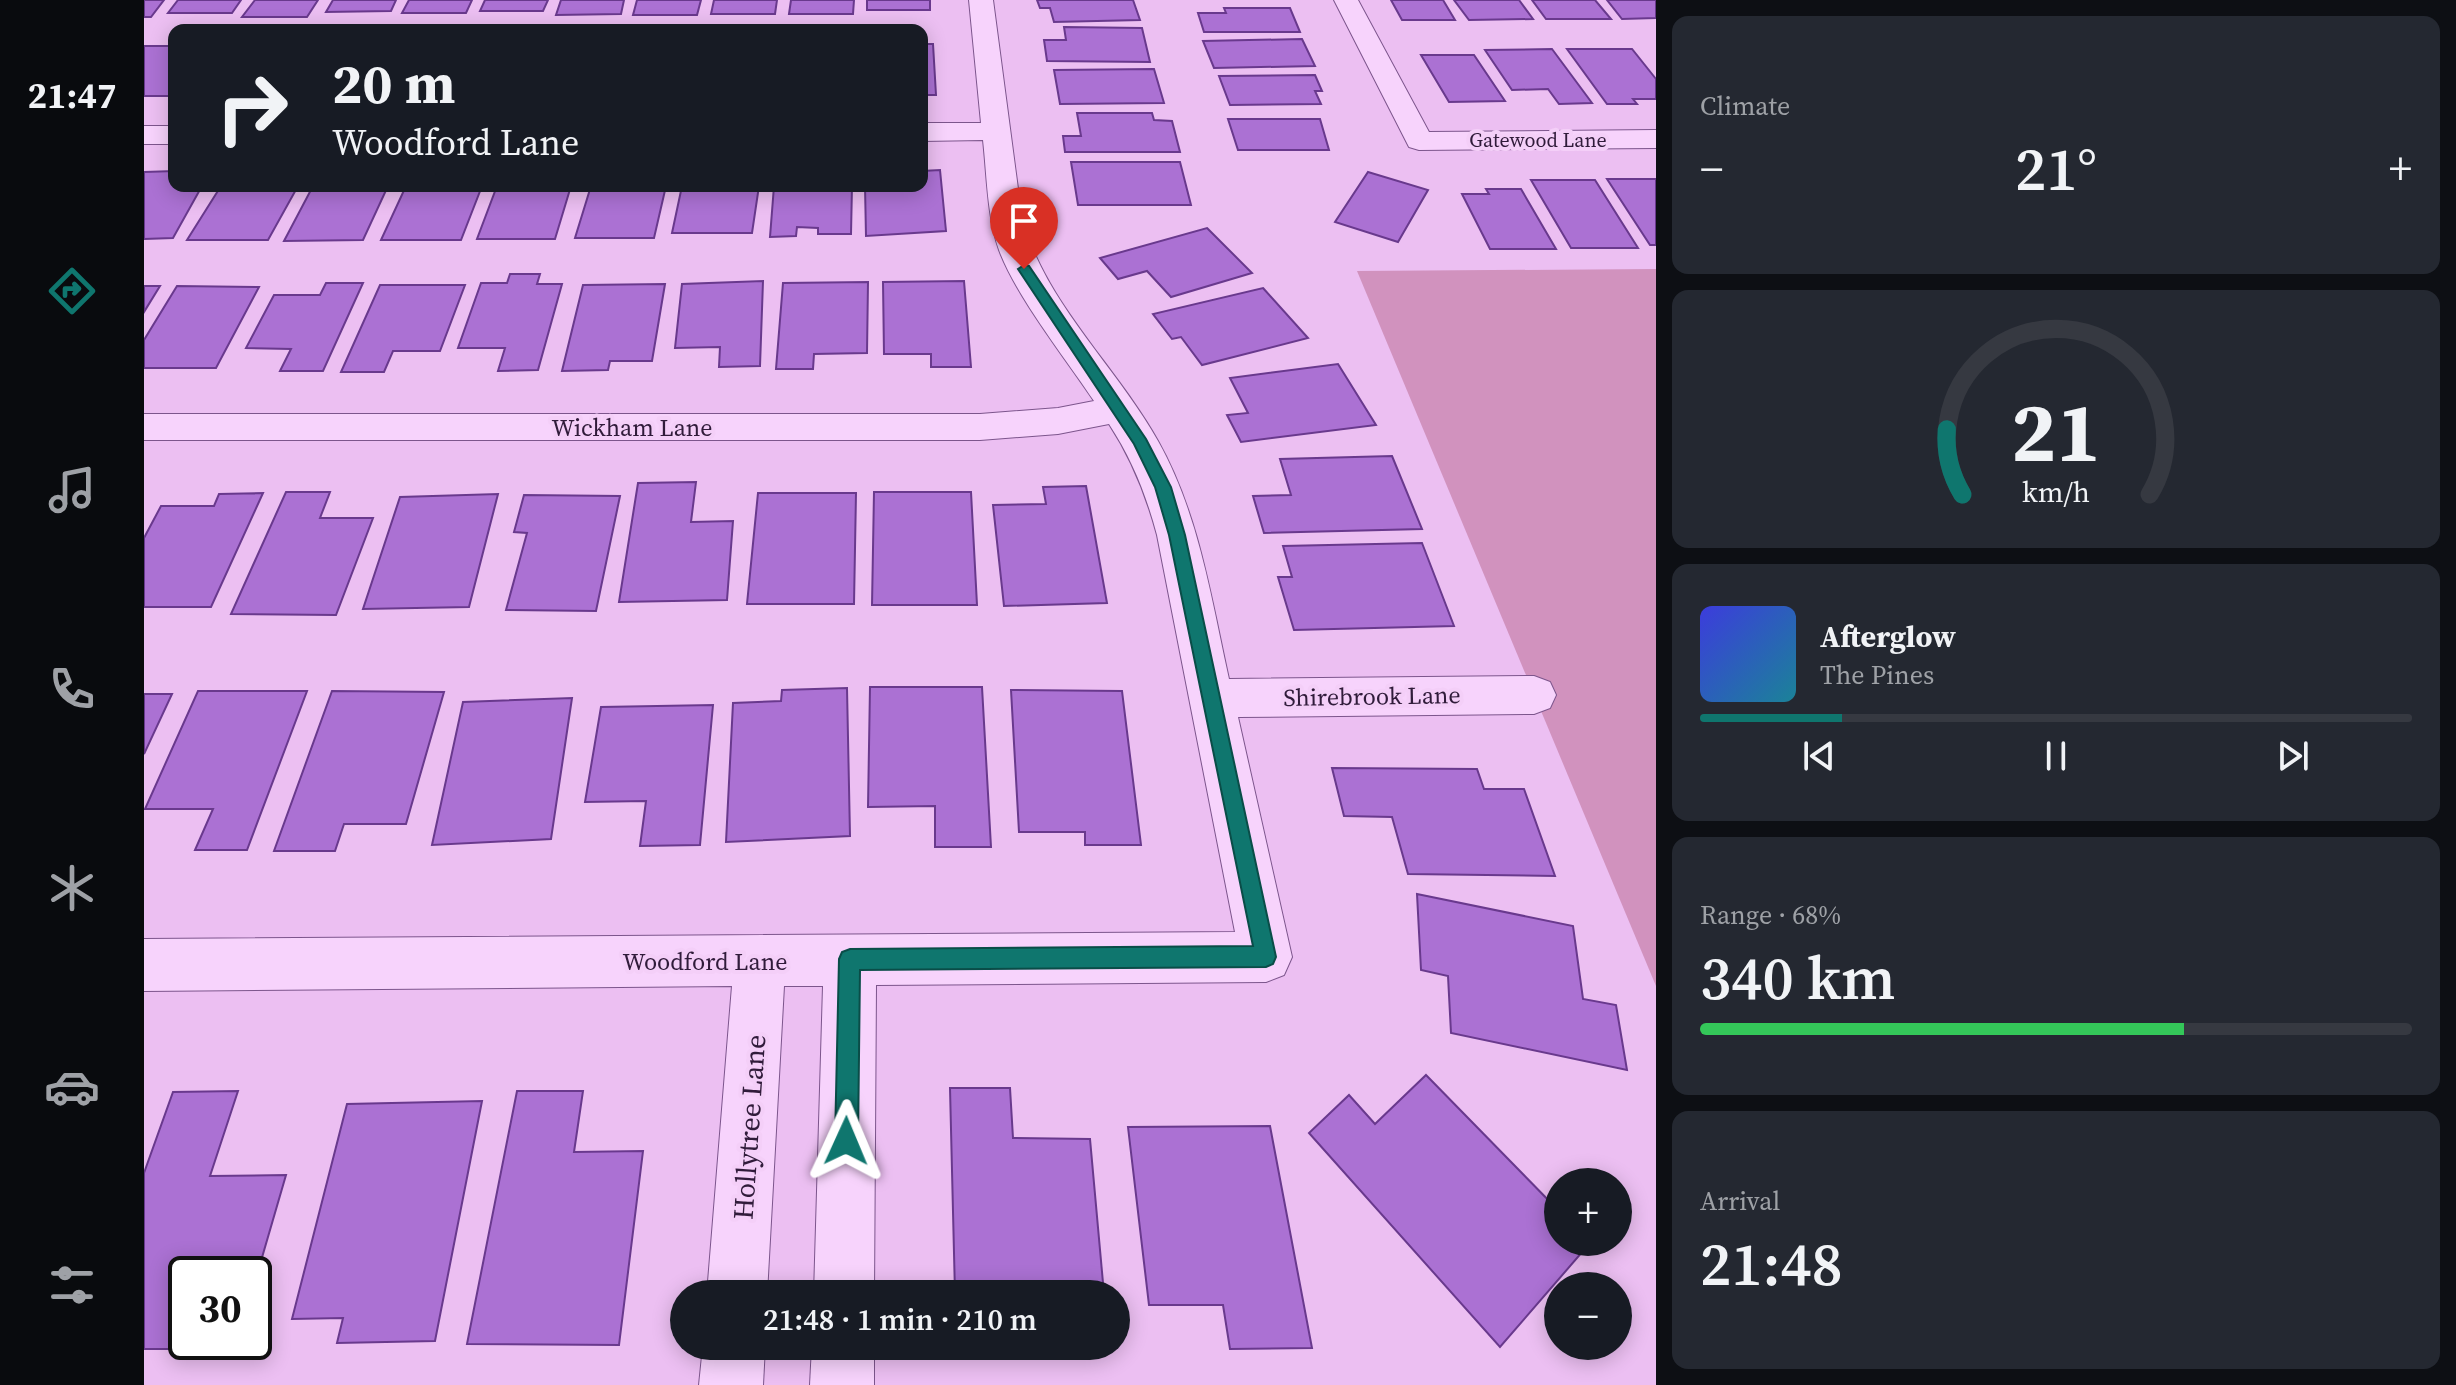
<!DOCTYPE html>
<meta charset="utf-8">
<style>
:root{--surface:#171b24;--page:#242831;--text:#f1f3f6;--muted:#9ea1a6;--line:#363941;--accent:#0f766e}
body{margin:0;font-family:"Source Serif 4",serif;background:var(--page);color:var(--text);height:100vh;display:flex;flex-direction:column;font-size:30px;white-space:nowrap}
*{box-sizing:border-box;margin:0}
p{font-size:26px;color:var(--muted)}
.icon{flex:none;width:44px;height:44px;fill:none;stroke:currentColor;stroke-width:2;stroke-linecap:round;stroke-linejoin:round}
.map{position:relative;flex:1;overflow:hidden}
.details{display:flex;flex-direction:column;gap:16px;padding:16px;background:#0d0f14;width:800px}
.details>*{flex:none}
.top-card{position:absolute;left:24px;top:24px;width:760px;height:168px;border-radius:16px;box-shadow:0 4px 20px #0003;background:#171b24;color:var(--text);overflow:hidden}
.buttons{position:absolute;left:1400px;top:1168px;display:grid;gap:16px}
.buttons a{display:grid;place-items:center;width:88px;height:88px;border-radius:50%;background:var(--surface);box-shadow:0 4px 20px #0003;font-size:40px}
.speed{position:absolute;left:24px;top:1256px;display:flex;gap:16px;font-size:40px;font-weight:700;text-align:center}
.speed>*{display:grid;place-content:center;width:104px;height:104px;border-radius:50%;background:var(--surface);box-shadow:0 4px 20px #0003;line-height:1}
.speed .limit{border:4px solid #111;border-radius:12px;background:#fff;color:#111}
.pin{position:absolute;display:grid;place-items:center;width:68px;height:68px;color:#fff;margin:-82px -34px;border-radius:50% 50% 50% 0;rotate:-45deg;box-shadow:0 0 8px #0007}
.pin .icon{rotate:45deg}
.me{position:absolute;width:88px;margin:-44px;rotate:1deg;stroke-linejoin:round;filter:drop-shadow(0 0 6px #0008)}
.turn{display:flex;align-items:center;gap:28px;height:168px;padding:0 32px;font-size:36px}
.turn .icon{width:104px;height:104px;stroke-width:2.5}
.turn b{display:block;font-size:56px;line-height:68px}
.big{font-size:60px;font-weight:600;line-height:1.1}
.details .tile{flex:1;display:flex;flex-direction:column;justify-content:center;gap:12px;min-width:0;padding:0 28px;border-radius:16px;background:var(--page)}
.details .dial{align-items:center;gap:0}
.dial svg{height:208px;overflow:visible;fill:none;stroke:var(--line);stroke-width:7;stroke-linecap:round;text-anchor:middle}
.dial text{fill:var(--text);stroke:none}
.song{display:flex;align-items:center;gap:24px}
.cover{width:96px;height:96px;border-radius:12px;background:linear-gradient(135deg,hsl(240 70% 55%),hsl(190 70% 35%))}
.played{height:8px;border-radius:4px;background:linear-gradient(90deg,var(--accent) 20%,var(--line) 20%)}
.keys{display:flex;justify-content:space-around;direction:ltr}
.heat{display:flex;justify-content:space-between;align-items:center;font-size:44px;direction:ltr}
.charge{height:12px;border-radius:6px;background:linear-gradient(90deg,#34c759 68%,var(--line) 0)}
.trip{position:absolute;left:526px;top:1280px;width:460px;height:80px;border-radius:40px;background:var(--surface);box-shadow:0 4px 20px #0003;font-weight:600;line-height:80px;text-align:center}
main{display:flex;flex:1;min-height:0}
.tab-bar{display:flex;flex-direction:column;width:144px;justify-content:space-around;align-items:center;background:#090b0e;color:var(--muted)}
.tab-bar .icon{width:56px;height:56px}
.tab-bar .selected{color:var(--accent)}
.tab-bar b{font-size:36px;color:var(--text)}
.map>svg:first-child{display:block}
.green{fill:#d192be}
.building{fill:#ab71d3;stroke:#69398d;stroke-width:2}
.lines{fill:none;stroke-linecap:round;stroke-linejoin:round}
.minor-casing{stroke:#7c558c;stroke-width:2}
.minor{fill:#f7d3fc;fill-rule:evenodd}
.route{fill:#0f766e;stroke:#0a4d48;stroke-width:2}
.labels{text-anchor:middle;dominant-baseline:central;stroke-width:8;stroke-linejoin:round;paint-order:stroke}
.far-street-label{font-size:20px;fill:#301b3a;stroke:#f4cff8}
.street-label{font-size:24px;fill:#301b3a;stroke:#f4cff8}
.near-street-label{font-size:28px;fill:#301b3a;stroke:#f4cff8}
</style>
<main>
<nav class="tab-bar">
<b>21:47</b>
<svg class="icon selected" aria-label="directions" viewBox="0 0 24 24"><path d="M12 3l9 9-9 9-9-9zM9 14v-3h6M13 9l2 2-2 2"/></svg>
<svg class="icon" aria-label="music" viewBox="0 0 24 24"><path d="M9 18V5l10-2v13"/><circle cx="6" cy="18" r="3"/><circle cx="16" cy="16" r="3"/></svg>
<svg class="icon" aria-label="phone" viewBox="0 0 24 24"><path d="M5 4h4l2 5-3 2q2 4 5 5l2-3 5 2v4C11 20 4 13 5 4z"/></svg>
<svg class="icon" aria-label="climate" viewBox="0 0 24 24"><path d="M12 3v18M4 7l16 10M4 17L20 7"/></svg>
<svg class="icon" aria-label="car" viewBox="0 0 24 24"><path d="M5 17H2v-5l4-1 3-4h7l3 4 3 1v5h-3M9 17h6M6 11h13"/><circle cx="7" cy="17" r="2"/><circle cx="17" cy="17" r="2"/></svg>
<svg class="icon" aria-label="filters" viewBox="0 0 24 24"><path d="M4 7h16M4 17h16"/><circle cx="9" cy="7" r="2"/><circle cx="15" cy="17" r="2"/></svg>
</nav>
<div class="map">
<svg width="1512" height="1385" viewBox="0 0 1512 1385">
<rect width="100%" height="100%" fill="#ecbff2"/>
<!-- green -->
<polygon class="green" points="1512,269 1512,986 1213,271"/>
<!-- building -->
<g class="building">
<polygon points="0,0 20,0 7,17 0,17"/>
<polygon points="34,0 97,0 88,13 24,13"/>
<polygon points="111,0 174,0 163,17 98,17"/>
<polygon points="189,0 252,0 247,11 182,12"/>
<polygon points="265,0 328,0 322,13 258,13"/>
<polygon points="341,0 404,0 399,11 336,11"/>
<polygon points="417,0 480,0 477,14 412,15"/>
<polygon points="493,0 557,0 553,15 489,15"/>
<polygon points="570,0 633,0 631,14 567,14"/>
<polygon points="647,0 710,0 709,14 645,14"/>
<rect x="723" y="0" width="63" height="10"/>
<polygon points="893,0 989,0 996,20 910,22 906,8 896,8"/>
<polygon points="1247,0 1299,0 1311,20 1258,20"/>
<polygon points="1310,0 1375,0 1389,19 1325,20"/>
<polygon points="1388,0 1451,0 1467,19 1402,19"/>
<polygon points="1463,0 1512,0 1512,18 1478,19"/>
<polygon points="1080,8 1146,8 1156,32 1060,32 1054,13 1082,13"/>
<polygon points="920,27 998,28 1006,62 903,61 900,40 922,40"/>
<polygon points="1158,39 1171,66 1070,68 1059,41"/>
<polygon points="778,44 789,44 792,95 778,95"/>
<polygon points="0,46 30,46 28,96 0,96"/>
<polygon points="1408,49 1448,103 1415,104 1404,89 1368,90 1341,50"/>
<polygon points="1423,49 1488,49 1512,79 1512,99 1489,99 1493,104 1463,104"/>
<polygon points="1277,55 1330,55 1361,101 1305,102"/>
<polygon points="1010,69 1020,103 916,104 910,70"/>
<polygon points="1171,75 1178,91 1171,91 1177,104 1086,105 1075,76"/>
<polygon points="933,113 1008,113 1010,120 1028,121 1036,152 921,152 919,136 937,136"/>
<polygon points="1084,119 1176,119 1185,150 1094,150"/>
<polygon points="927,162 1036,162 1047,205 934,205"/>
<polygon points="796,170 802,231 722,236 721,186 778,186 778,171"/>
<polygon points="30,171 27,178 30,178 30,186 58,186 29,238 0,239 0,172"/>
<polygon points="1224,172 1284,190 1254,242 1191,222"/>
<polygon points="1463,179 1512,179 1512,245 1506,245"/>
<polygon points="1387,180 1451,180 1494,248 1427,248"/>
<polygon points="77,186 154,186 124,240 43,240"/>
<polygon points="169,186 244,186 219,240 140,241"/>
<polygon points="262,186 338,186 317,240 237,240"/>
<polygon points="353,186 427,186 411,239 333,239"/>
<polygon points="447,186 522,186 510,238 431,238"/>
<polygon points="538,186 615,186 608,233 528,233"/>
<polygon points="630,186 708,186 707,234 674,234 674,228 653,227 652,236 626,237"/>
<polygon points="1342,189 1377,189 1412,249 1346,249 1318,194 1345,194"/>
<polygon points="1063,228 1108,273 1027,297 1003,271 974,279 956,258"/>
<polygon points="366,274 396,274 393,284 418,284 394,370 354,371 361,348 314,348 337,283 363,283"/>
<polygon points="619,281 616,366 575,367 576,347 531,348 538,284"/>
<polygon points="820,281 827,367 787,367 787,354 740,354 739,282"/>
<polygon points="724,282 723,353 670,354 669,369 632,369 639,283"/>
<polygon points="182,283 219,283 179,371 136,371 147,349 102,348 130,295 176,295"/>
<polygon points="521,284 508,361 466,361 464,370 418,371 439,285"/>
<polygon points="236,285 321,285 296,351 249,351 240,372 197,372"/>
<polygon points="0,286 16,286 0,312"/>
<polygon points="33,286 115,287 72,368 0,368 0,340"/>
<polygon points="1119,288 1164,338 1058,365 1037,337 1028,339 1009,314"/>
<polygon points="1194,364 1232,425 1097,442 1083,415 1104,413 1086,378"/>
<polygon points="1248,456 1278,529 1120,533 1109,496 1147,495 1136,459"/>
<polygon points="552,482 547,522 589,521 583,600 475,602 494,483"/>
<polygon points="942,486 963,603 860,606 849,505 902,504 899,487"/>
<polygon points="142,492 186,492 176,518 229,518 192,615 87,614"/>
<polygon points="730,492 827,492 833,605 728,605"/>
<polygon points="119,493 67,607 0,607 0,538 17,506 70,506 75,494"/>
<polygon points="614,493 712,493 710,604 603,604"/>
<polygon points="354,494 325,607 219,609 256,497"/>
<polygon points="380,495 476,496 452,611 362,610 383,533 370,532"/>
<polygon points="1278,543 1310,626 1150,630 1134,577 1148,577 1139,546"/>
<polygon points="726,687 838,687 847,847 791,847 791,806 724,807"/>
<polygon points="703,688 706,836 582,842 589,703 637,701 638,690"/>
<polygon points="867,690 978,691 997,845 941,845 941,832 875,832"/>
<polygon points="54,691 163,691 103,850 51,850 69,809 1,809"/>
<polygon points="188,691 300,692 262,824 200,824 191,851 130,851"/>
<polygon points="0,694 28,694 0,754"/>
<polygon points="428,698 407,839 288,845 319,702"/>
<polygon points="569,705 556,845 496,846 502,801 441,802 457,707"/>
<polygon points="1188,768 1333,769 1340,789 1380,789 1411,876 1264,874 1248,817 1200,816"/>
<polygon points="1273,894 1429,926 1439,999 1472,1005 1483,1070 1307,1033 1304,976 1277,970"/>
<polygon points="1282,1075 1414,1210 1414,1242 1446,1243 1356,1347 1165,1133 1205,1095 1231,1124"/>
<polygon points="806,1088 866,1088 869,1138 946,1139 960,1294 811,1294"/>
<polygon points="94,1091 66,1176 142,1175 110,1285 110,1274 42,1274 42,1342 93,1342 91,1349 0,1349 0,1173 29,1092"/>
<polygon points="373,1091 439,1091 430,1152 499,1151 475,1345 323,1344"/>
<polygon points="338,1101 291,1341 193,1343 199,1318 148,1319 203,1104"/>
<polygon points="1126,1126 1168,1348 1086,1349 1079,1305 1005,1305 984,1127"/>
</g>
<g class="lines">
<!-- minor casing -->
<g class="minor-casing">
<g id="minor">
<path d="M825,0h24l29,219c24,85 94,147 136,222 41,73 53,157 71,238l305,-3 16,6 6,13 -6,13 -16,6 -296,3 54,240 -8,18 -18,7 -390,3 -2,309h-60l9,-308h-39l-17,308h-60l25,-308 -588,5v-52l1091,-7 -78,-397c-11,-41 -25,-76 -48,-111l-51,10 -78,6h-836v-26h836l78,-6 36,-7c-28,-42 -78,-105 -95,-151 -12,-34 -12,-75 -16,-110l-61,1v-18h59z"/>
<polygon points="1190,0 1214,0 1285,132 1512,130 1512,148 1275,150 1265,147"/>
<rect x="0" y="126" width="30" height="18"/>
<polygon points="559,1346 621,1346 619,1385 555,1385"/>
<polygon points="668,1346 730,1346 730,1385 666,1385"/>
</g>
</g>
<!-- minor -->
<use href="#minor" class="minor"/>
</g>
<!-- route -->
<polygon class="route" points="880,265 885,266 1002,439 1027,487 1041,535 1132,957 1129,964 1122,967 716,970 714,1141 711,1149 702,1153 694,1149 691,1141 695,959 698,952 706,949 1109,946 1025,535 1011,487 990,444 874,269"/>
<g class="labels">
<!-- far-street labels -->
<g class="far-street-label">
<text x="1394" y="140">Gatewood Lane</text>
</g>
<!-- street labels -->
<g class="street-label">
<text x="488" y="427">Wickham Lane</text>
<text transform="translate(1228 696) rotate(-1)">Shirebrook Lane</text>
<text x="561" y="961">Woodford Lane</text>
</g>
<!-- near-street labels -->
<g class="near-street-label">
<text transform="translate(605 1127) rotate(-86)">Hollytree Lane</text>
</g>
</g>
</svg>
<div class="buttons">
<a>+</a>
<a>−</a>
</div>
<div class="speed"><div class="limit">30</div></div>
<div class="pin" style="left:880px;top:269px;background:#d93025"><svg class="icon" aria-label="arrive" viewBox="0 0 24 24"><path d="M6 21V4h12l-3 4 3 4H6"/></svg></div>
<svg class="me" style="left:702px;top:1141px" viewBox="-20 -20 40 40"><path d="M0-17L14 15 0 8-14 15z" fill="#0f766e" stroke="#fff" stroke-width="4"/></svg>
<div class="trip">21:48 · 1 min · 210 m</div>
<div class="top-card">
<div class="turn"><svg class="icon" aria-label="right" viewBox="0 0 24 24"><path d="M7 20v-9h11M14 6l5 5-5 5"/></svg><div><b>20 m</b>Woodford Lane</div></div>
</div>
</div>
<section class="details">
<div class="tile"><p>Climate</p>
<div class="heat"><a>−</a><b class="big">21°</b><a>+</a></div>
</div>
<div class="tile dial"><svg viewBox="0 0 100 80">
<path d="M14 69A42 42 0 1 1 86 69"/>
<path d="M14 69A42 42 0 0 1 8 44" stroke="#0f766e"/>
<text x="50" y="56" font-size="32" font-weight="700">21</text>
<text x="50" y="72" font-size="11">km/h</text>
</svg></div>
<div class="tile">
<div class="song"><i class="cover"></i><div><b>Afterglow</b><p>The Pines</p></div></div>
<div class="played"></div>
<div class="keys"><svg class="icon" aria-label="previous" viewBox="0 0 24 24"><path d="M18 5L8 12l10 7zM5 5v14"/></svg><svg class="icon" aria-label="pause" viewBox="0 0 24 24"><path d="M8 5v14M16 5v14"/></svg><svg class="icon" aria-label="next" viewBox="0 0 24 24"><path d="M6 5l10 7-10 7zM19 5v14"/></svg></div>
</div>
<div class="tile"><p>Range · 68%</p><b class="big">340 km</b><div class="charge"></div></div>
<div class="tile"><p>Arrival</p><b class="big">21:48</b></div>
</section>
</main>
